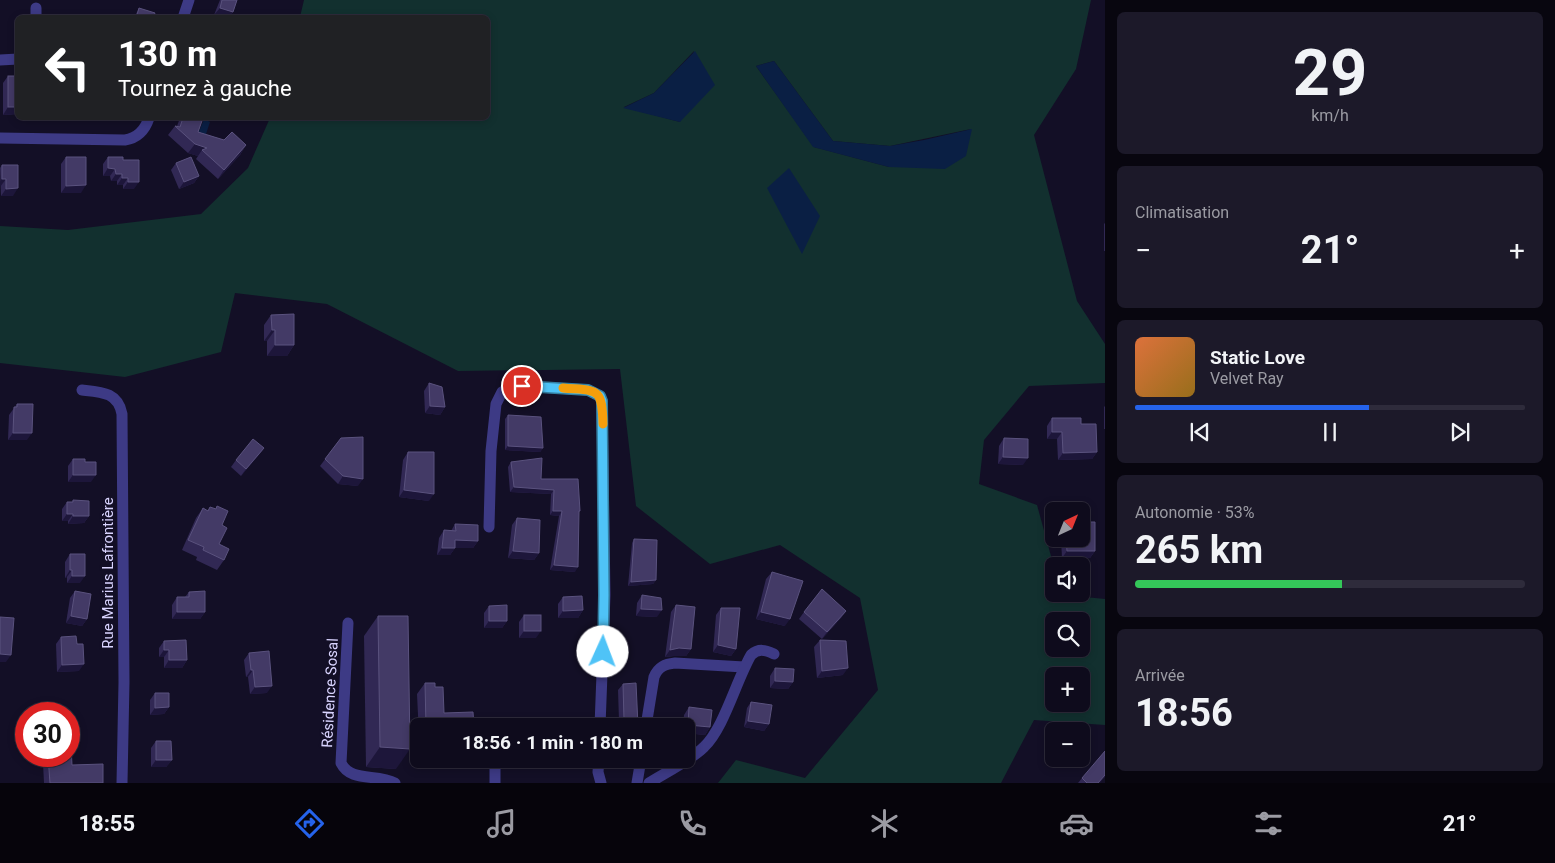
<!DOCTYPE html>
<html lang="fr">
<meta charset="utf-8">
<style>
:root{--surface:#0e0b1c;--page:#1c1929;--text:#f1f3f6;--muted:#9b9ba3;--line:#2e2b3b;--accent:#2563eb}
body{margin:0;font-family:Roboto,sans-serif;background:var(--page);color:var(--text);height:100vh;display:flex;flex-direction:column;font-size:19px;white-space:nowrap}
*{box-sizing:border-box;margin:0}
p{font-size:16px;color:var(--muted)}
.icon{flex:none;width:28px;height:28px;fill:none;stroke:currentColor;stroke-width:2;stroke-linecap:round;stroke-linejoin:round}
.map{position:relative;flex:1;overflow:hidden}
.sheet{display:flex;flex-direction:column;gap:12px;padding:12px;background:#08060f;width:450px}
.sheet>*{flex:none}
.banner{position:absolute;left:15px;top:15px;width:475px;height:105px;border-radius:8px;box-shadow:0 2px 8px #0003,0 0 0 1px var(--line);background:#202124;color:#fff;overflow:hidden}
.needle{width:32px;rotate:43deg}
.tools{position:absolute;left:1045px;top:502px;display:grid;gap:10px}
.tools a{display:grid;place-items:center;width:45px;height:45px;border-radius:8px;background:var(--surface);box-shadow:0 2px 8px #0003,0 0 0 1px var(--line);font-size:25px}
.speed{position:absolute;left:15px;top:702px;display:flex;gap:10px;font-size:25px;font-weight:700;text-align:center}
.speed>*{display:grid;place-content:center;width:65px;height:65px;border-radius:50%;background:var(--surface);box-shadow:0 2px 8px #0003,0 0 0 1px var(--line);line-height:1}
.speed .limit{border:8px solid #d22;background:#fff;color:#111}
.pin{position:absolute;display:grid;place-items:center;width:42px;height:42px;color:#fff;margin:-21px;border:2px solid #fff;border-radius:50%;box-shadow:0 1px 5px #0007}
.me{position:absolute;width:55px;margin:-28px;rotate:2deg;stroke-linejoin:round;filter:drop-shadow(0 0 4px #0008)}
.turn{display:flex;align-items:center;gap:18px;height:105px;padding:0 20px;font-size:22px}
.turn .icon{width:65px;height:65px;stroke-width:2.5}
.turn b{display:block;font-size:35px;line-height:42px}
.big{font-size:38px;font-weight:700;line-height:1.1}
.sheet .widget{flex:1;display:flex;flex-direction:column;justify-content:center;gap:8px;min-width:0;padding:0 18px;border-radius:8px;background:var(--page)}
.sheet .dial{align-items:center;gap:0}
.dial b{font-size:65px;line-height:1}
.song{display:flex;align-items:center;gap:15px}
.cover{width:60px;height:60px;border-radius:8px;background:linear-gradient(135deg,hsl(20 70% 55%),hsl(40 70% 35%))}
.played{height:5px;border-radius:2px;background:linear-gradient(90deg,var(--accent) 60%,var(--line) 60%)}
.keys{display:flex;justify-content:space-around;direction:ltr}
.heat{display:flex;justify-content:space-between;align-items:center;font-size:28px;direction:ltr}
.charge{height:8px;border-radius:4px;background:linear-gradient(90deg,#34c759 53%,var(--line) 0)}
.trip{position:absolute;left:410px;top:718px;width:285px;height:50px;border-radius:8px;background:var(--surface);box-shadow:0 2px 8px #0003,0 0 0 1px var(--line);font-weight:700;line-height:50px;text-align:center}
.tabs{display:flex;height:80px;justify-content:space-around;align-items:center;background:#06040b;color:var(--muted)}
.tabs .icon{width:35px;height:35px}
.tabs .active{color:var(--accent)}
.tabs b{font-size:22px;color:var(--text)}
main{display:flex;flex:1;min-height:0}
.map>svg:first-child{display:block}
.green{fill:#12302f;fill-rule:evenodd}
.water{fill:#0a1f44}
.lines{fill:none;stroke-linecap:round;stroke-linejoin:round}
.street{stroke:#3d3a85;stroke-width:11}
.wall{fill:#312854}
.shaded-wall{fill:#1d163a}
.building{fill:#433a66;stroke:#5a527e}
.route-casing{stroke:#337fa1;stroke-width:12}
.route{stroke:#4fc3f7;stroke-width:9}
.slow{stroke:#f59e0b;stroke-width:9}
.labels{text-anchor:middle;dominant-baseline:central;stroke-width:5;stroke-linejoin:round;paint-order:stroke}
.street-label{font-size:15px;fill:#d9d4ff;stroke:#130f26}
</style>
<main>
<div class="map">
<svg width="1105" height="783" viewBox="0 0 1105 783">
<rect width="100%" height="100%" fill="#130f26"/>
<!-- green -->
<path class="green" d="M304,0h787l-15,69 -42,66 43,166 28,43v39l-76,3 -45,54 -5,44 58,21 17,62v27l51,5v126l-71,-5 -33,63h-283l18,-23 69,18 73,-88 -18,-92 -80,-53 -70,19 -74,-58 -16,-137 -162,2 -131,-67 -92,-11 -14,59 -96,25 -125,-14v-137l68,4 133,-16 47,-46 22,-50h218v-100l-188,-1zM694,51l-14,71 -56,-15 30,-14zM774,61l59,80 57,5 81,-17 -82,38 -75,-20 -58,-81zM1054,621h27v28h-27zM1054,676h27v28h-27z"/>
<!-- water -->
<g class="water">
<polygon points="695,51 715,85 680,122 623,108 654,93"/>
<polygon points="774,61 833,141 890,146 924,140 972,129 966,156 945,169 889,167 813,147 756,66"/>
<polygon points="204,119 210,122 205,137 198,134"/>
<polygon points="789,168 820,216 802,254 767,188"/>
</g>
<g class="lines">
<!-- street -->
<g class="street">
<polyline points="36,18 36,8"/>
<polyline points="183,18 189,0"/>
<polyline points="0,60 18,59"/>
<path d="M0,138l125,2c13,-2 20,-10 24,-22"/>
<path d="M82,390c19,2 36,2 40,24l2,268 -2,101"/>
<polyline points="489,527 491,451 496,404 502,392 508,389 522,386 588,390 600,396 602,401 605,595 600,726"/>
<path d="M348,623l-7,140c10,20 36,10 54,20"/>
<path d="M646,726l8,-49c4,-10 11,-13 21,-14l69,4"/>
<polyline points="599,759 598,772 601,783"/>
<polyline points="495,783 495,768"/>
<polyline points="637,783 641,759"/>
<path d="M649,783c16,-10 42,-23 55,-36 20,-19 32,-66 47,-92 8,-7 14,-5 23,-1"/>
</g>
</g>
<!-- wall -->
<g class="wall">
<polygon points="220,0 237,0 233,12 229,18 221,18 214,15"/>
<polygon points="139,8 153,18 134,18"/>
<polygon points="8,76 18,76 18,114 3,115 3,83"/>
<polygon points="180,118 203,118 198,132 224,140 246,145 240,155 218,179 196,159 198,156 188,153 168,135 175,126 177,126"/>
<polygon points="66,157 81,193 61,193 61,164"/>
<polygon points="108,157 123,160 134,189 123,189 123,185 117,185 117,181 111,181 110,176 103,176 103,164"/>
<polygon points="176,163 199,176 194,183 179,189 171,170"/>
<polygon points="2,165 13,196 1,196 0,168"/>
<polygon points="1105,223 1105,251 1104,251 1104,224"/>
<polygon points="271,315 294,345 287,356 267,356 267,341 264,341 264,325"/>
<polygon points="429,383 445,407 440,415 425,413 424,391"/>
<polygon points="17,404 27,440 8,440 9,415"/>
<polygon points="1105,406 1105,429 1104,429 1104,407"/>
<polygon points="508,415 543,448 540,452 505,450 505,419"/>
<polygon points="1052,418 1081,424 1097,452 1092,459 1058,460 1057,439 1047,439 1047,426"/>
<polygon points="341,438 358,486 338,484 320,466"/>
<polygon points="1004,438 1023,465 998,464 999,446"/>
<polygon points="264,448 241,476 231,467 236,460"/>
<polygon points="408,452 429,501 399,497 403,460"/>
<polygon points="73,459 85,462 91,482 68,482 68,466"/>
<polygon points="511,462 541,479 578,479 578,513 575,572 550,570 559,516 550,515 551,494 510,492 508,467"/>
<polygon points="73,500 89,516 84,523 68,524 68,521 62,521 62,509 67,502 72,502"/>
<polygon points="210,507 222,525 219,544 224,560 217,570 196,560 197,557 182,550 196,518 203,508 208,511"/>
<polygon points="517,518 539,553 534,560 508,558 512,525"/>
<polygon points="455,524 478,541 473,548 455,548 450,555 437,555 439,538 444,530 451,531"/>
<polygon points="634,539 656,580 653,584 628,586 632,543"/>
<polygon points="1061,539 1081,539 1095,551 1090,558 1062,558"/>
<polygon points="70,554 80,583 67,583 67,577 65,578 65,562"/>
<polygon points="772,572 785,626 756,619 766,579"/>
<polygon points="75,591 87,619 82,626 66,623 70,598"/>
<polygon points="189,592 205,612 200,619 172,619 172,605 177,597 185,597"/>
<polygon points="642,595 657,617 636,616 637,603"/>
<polygon points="563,597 583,610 578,618 558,618 558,604"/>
<polygon points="676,605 691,649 686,656 674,656 665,657 671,612"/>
<polygon points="489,606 507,621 502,628 484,628 484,613"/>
<polygon points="721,608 736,649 731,656 713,652 716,615"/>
<polygon points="846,611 841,618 822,639 799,619 804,612"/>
<polygon points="524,615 536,638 519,638 519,622"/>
<polygon points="378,616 396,769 366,767 364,636"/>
<polygon points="61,637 77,644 79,671 57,672 56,644"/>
<polygon points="820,640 843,675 817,678 814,647"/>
<polygon points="164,641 187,660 182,668 164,668 164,657 159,657 159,648"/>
<polygon points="249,653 267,693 250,694 248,677 246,677 244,660"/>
<polygon points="775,668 793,682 788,689 770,688 770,676"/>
<polygon points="425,683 435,687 444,713 474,726 419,726 419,736 417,694"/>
<polygon points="623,684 638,726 615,726 619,721 618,690"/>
<polygon points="155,693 169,707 164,714 150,715 150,700"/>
<polygon points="751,702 769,724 764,731 744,727 747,708"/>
<polygon points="689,707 710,727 705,735 686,733 686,726 683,726 684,715"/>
<polygon points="69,730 74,746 72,749 72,765 103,783 44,783 43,763 45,761 44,756 69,756"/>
<polygon points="156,741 172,760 166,767 151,767 151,748"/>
<polygon points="1082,778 1100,783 1078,783"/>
</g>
<!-- shaded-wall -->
<g class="shaded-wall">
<polygon points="220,8 233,12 229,18 221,18 214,15"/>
<polygon points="8,107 18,107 18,114 3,115"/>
<polygon points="195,144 207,148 202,150 198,156 188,153"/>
<polygon points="246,145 240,155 218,179 224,170"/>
<polygon points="108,168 115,169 110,176 103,176"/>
<polygon points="116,174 122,174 117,181 111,181"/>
<polygon points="199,176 194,183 179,189 184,182"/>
<polygon points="122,178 128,178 123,185 117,185"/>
<polygon points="2,179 6,179 0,187 0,182"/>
<polygon points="128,182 139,182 134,189 123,189"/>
<polygon points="86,185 81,193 61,193 66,186"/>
<polygon points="18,188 13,196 1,196 6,189"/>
<polygon points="272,330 275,330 267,341 264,341"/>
<polygon points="275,345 294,345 287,356 267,356"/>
<polygon points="430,406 445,407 440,415 425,413"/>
<polygon points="1052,432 1062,432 1057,439 1047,439"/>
<polygon points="13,433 32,433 27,440 8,440"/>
<polygon points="508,446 543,448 540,452 505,450"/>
<polygon points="264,448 259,455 241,476 246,469"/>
<polygon points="1097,452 1092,459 1058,460 1063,453"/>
<polygon points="1003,457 1028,458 1023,465 998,464"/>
<polygon points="73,475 96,475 91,482 68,482"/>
<polygon points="343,476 363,479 358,486 338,484"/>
<polygon points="514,487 554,490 551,494 510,492"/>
<polygon points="404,490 434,494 429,501 399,497"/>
<polygon points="553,511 562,511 559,516 550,515"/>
<polygon points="67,514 73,514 68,521 62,521"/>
<polygon points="73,516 89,516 84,523 68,524"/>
<polygon points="455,540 478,541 473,548 450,548"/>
<polygon points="442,548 455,548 450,555 437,555"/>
<polygon points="513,551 539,553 534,560 508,558"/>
<polygon points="1067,551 1095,551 1090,558 1062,558"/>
<polygon points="554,565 578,567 575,572 550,570"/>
<polygon points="70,570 72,570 67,577 65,578"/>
<polygon points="72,576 85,576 80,583 67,583"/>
<polygon points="656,580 653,584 628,586 631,582"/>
<polygon points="641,609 662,610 657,617 636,616"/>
<polygon points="583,610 578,618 558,618 563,611"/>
<polygon points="846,611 841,618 822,639 827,632"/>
<polygon points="177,612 205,612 200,619 172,619"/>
<polygon points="761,612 790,619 785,626 756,619"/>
<polygon points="71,616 87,619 82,626 66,623"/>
<polygon points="489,621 507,621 502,628 484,628"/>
<polygon points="524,631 541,631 536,638 519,638"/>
<polygon points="718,645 736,649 731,656 713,652"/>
<polygon points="679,648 691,649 686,656 674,656 665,657 670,650"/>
<polygon points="164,650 169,650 164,657 159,657"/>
<polygon points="0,654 11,655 6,662 0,662"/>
<polygon points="169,660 187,660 182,668 164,668"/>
<polygon points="84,664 79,671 57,672 62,665"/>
<polygon points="848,668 843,675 817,678 822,671"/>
<polygon points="251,670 253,670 248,677 246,677"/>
<polygon points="775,681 793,682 788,689 770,688"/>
<polygon points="272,686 267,693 250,694 255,687"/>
<polygon points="169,707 164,714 150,715 155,708"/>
<polygon points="748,721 769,724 764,731 744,727"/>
<polygon points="688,725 710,727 705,735 686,733 686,727"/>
<polygon points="380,747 410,749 396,769 366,767"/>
<polygon points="156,760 172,760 166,767 151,767"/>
<polygon points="1105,775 1105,777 1100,783 1098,783"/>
</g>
<!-- building -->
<g class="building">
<polygon points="222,0 237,0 233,12 220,8"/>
<polygon points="139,8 155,13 153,18 136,18"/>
<rect x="8" y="76" width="10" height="31"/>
<polygon points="183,118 203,118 198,132 224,140 232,132 246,145 224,170 202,150 207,148 195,144 175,126 180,127"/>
<polygon points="66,157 86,157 86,185 66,186"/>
<polygon points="108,157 123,157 123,160 139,160 139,182 128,182 128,178 122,178 122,174 116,174 115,169 108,168"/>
<polygon points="191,157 199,176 184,182 176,163"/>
<polygon points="2,165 18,165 18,188 6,189 6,179 2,179"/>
<polygon points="294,314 294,345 275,345 275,330 272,330 271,315"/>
<polygon points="429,383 442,387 445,407 430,406"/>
<polygon points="17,404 33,404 32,433 13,433 14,407 17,407"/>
<polygon points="508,415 541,417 543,448 508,446"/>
<polygon points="1052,418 1081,418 1081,424 1096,424 1097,452 1063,453 1062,432 1052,432"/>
<polygon points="363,437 363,479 343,476 325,459 341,438"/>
<polygon points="1004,438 1028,439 1028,458 1003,457"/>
<polygon points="253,439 264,448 246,469 236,460"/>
<polygon points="408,452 434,452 434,494 404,490"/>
<polygon points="542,458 541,479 578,479 580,511 579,511 578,567 554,565 562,511 553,511 554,490 514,487 511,462"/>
<polygon points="73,459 85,459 85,462 96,462 96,475 73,475"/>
<polygon points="73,500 89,501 89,516 73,516 73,514 67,514 67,502 73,502"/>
<polygon points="217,506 228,511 222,525 227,528 219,544 229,549 224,560 203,550 204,547 188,540 203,508 208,511 210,507 216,509"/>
<polygon points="517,518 540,520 539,553 513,551"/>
<polygon points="1081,522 1095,522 1095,551 1067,551 1066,539 1081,539"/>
<polygon points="455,524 478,525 478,541 455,540 455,548 442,548 444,530 456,531"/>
<polygon points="634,539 657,540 656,580 631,582"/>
<polygon points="70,554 85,554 85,576 72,576 72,570 70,570"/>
<polygon points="772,572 803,581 790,619 761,612"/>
<polygon points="822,589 846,611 827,632 804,612"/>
<polygon points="75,591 91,594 87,619 71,616"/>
<polygon points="205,591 205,612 177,612 177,597 189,597 189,592"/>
<polygon points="642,595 661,598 662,610 641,609"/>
<polygon points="582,596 583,610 563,611 563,597"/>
<polygon points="507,605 507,621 489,621 489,606"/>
<polygon points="676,605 695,607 691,649 679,648 670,650"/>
<polygon points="721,608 740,608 736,649 718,645"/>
<rect x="524" y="615" width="17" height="16"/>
<polygon points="378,616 408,616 410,749 380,747"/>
<polygon points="0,617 14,618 11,655 0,654"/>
<polygon points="76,636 77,644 83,644 84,664 62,665 61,637"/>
<polygon points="186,640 187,660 169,660 169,650 164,650 164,641"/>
<polygon points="820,640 846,641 848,668 822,671"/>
<polygon points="269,651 272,686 255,687 253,670 251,670 249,653"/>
<polygon points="775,668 794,669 793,682 775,681"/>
<polygon points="425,683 435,683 435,687 443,687 444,713 473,712 474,726 426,726"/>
<polygon points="636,683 638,726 620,726 620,720 624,720 623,684"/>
<polygon points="155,693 169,693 169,707 155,708"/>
<polygon points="751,702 772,705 769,724 748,721"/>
<polygon points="689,707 712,710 710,727 688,725"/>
<polygon points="69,730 74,731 74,746 71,745 72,765 103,764 103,783 50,783 48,756 69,756"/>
<polygon points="156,741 171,741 172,760 156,760"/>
<polygon points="1105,751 1105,775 1098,783 1087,783 1082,778"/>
</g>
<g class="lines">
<!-- route casing -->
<g class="route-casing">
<polyline id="route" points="522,386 588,390 600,396 602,401 604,595 603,652"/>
</g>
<!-- route -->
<use href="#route" class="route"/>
<!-- slow -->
<path class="slow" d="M563,388c34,3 39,-2 40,36"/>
</g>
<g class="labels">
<!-- street labels -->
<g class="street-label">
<text transform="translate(108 573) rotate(-90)">Rue Marius Lafrontière</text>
<text transform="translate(330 693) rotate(-87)">Résidence Sosal</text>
</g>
</g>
</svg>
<div class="tools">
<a><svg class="needle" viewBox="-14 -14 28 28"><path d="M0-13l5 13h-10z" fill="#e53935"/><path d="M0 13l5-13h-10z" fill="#9b9ba3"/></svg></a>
<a><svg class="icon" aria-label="sound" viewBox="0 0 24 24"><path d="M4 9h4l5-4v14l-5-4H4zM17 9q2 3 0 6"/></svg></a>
<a><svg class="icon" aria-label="search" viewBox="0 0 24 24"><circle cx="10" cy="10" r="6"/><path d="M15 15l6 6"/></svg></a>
<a>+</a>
<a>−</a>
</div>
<div class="speed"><div class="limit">30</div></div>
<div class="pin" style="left:522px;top:386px;background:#d93025"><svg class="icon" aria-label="arrive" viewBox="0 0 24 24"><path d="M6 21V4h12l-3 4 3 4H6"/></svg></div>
<svg class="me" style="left:603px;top:652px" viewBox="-20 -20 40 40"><circle r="19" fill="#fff"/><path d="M0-13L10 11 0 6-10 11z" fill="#4fc3f7"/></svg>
<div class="trip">18:56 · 1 min · 180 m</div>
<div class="banner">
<div class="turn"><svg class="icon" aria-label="left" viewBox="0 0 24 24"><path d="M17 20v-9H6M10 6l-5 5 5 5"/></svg><div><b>130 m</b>Tournez à gauche</div></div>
</div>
</div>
<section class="sheet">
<div class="widget dial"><b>29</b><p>km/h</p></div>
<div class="widget"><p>Climatisation</p>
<div class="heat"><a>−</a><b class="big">21°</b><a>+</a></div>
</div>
<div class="widget">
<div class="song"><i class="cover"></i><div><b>Static Love</b><p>Velvet Ray</p></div></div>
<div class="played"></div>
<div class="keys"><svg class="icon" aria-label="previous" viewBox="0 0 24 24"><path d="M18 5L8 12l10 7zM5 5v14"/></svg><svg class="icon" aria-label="pause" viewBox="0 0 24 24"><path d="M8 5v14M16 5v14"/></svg><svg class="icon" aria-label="next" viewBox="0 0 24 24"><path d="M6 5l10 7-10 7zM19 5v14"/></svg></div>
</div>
<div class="widget"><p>Autonomie · 53%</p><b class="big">265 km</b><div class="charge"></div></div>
<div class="widget"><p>Arrivée</p><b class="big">18:56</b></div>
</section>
</main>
<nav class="tabs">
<b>18:55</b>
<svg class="icon active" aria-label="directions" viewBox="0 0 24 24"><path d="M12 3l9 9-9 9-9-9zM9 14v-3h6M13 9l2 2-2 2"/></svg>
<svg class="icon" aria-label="music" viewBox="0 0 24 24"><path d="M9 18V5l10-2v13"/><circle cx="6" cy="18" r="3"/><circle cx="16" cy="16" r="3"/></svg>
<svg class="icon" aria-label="phone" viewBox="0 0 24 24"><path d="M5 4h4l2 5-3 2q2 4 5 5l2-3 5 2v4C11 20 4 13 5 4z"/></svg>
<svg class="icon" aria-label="climate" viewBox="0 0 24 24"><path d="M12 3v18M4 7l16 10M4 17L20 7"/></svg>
<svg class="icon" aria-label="car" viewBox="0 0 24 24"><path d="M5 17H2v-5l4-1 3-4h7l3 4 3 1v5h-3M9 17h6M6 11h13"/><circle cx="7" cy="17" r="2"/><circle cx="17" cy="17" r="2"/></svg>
<svg class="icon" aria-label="filters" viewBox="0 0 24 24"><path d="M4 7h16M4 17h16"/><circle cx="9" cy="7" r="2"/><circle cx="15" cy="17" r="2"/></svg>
<b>21°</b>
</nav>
